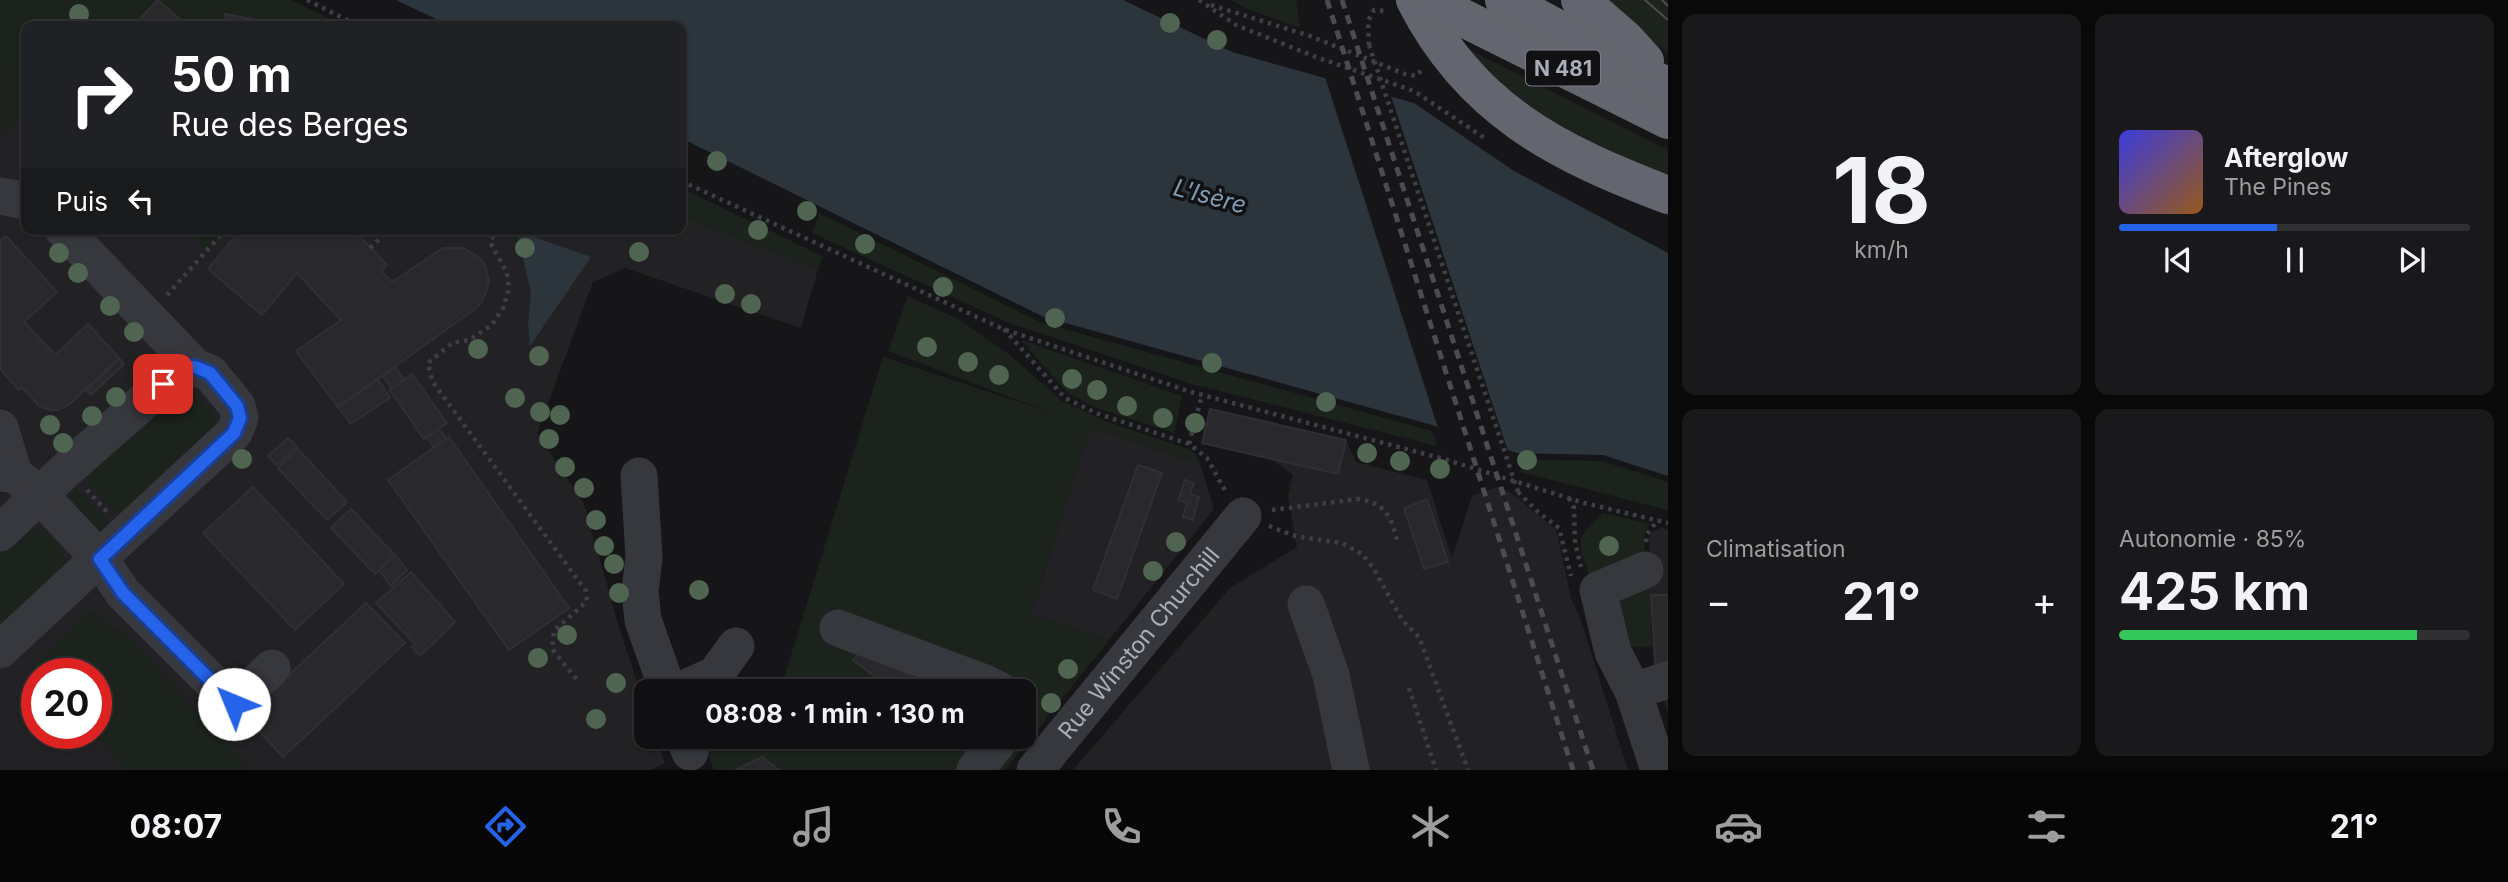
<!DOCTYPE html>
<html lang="fr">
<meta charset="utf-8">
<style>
:root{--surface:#101012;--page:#19191b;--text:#f1f3f6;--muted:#9c9d9f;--line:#303032;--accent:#2563eb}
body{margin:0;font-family:Inter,sans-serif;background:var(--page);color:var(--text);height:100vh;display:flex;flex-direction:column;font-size:26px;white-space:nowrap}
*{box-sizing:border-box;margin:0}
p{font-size:23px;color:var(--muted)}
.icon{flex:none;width:38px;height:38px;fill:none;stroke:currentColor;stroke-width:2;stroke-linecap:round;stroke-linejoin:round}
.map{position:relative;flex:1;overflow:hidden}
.drawer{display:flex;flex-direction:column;gap:14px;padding:14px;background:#09090a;width:840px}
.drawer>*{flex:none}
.guide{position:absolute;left:21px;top:21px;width:665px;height:214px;border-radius:14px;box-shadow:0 2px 5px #0004,0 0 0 2px var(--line);background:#202124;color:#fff;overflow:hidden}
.speed{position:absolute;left:21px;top:658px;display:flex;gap:14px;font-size:35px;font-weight:700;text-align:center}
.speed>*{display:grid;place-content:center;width:91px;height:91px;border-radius:50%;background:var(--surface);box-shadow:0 2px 5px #0004,0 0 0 2px var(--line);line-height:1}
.speed .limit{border:10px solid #d22;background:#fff;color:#111}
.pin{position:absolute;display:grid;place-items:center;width:60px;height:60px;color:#fff;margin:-30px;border-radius:14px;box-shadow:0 4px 10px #0006}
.me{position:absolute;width:77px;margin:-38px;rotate:315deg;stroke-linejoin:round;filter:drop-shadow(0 0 5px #0008)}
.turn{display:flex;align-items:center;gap:24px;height:147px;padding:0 35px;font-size:32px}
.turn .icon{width:91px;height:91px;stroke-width:2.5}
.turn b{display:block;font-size:49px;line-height:60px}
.then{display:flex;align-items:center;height:66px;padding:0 35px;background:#0003;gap:14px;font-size:26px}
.big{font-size:52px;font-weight:700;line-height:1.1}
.drawer .card{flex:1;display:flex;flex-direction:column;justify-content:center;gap:10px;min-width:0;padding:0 24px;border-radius:14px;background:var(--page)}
.drawer .dial{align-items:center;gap:0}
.dial b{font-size:91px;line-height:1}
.song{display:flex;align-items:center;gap:21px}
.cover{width:84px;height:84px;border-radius:10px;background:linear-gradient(135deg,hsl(240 70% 55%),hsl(30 70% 35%))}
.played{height:7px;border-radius:4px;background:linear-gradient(90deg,var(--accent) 45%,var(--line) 45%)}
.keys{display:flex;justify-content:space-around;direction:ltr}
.heat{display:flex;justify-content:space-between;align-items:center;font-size:38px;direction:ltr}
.charge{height:10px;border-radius:5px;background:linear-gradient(90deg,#34c759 85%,var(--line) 0)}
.drawer .tiles{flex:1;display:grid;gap:14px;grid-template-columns:repeat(2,1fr)}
.trip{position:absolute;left:634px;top:679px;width:402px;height:70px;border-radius:14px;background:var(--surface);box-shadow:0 2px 5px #0004,0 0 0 2px var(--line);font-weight:700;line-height:70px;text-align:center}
.tabs{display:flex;height:112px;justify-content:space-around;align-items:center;background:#060607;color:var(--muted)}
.tabs .icon{width:49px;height:49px}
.tabs .active{color:var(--accent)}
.tabs b{font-size:32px;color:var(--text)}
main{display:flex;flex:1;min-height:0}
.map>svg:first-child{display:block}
.built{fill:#222225;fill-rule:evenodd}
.green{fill:#1c231d}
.water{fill:#2c353c}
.pier{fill:#161618}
.building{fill:#29292c;stroke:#303034;stroke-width:2}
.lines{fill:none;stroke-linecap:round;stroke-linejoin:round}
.path{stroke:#3d3f44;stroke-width:4.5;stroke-dasharray:3.5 5;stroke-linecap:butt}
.minor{stroke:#37383d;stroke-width:37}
.highway{stroke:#63666e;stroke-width:38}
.tram{stroke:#4a4c52;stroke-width:2}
.rail{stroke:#4a4c52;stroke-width:5;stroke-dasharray:9 7;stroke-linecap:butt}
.path-bridge{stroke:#3d3f44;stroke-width:4.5;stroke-dasharray:3.5 5;stroke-linecap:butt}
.tree{fill:#506452}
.route-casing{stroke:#184099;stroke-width:18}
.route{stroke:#2563eb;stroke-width:12}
.labels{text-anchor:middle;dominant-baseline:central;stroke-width:7;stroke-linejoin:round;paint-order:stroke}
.shield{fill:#111113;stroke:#7b7e86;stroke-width:2}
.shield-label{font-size:21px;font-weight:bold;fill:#a8adb8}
.street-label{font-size:23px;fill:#a8adb8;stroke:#111113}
.water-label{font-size:24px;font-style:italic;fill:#7f9bb3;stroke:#111113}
</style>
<main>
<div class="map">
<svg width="1668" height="770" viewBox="0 0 1668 770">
<rect width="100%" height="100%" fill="#161618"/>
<!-- built -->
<g class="built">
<path d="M0,0h285l52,26h-311v203h655v-35l140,65 -20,69 -176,-60 -32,14 -56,151 47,71 37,130 25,75v28h9l10,26 -14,7h-651zM37,674h59v59h-59z"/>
<polygon points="1210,409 1346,440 1356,462 1427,480 1452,558 1472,496 1500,486 1514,495 1556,530 1572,601 1580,617 1628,770 1073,770 1230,588 1297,547 1288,496 1293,475 1269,458 1202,443"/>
<polygon points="1090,427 1200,464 1214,509 1110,639 1031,615"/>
<polygon points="1661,527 1668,530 1668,714 1653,663 1649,535"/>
</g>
<!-- green -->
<g class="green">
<polygon points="0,0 157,0 133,26 26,26 26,112 1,136"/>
<polygon points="158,0 291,0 345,26 280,26 225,14 221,26 187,26"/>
<polygon points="1231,0 1296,0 1300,28 1245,8"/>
<polygon points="1596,0 1668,0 1668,53"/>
<polygon points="1468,49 1668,150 1668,180 1536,118"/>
<polygon points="681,188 824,257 821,259 818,270 681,216"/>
<polygon points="819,213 1042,323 1432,431 1437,446 1192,384 1007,322 812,233"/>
<polygon points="186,229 224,229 207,252"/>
<polygon points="908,296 960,320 1011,356 1062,401 1105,421 1185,448 1195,453 1200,464 1090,427 1031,615 1110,639 1005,770 714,770 705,744 719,737 1024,737 1024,691 780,691 883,357 1057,415 888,351"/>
<polygon points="1021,340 1182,396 1174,433 1096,408 1067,392"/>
<path d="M186,388c18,9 26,19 32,38l-93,98 -47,-54z"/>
<polygon points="1527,460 1602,461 1668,482 1668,510 1520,472"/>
<polygon points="68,479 117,533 103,541 62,493"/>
<path d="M1603,513l47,11 -5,7 -1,27 -53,21c-13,-39 -19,-36 12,-66z"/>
<path d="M30,526c24,10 32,19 38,44l-68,72v-98z"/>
<polygon points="1650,571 1652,647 1619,648 1617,588"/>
<polygon points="88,610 129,637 250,770 128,770 93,733 96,733 96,674 37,674 32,669"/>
</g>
<!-- water -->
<g class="water">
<polygon points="396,0 1123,0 1232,52 1414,103 1514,171 1668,253 1668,476 1603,455 1517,453 1432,425 1044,317 681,138 681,26 451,26"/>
<polygon points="517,231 591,257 530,346 528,324 531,293"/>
</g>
<!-- pier -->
<polygon class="pier" points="1324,74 1390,93 1509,454 1439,431"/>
<!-- building -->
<g class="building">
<polygon points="158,0 187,26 133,26"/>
<polygon points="225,14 263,21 262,26 223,26"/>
<polygon points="241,229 343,229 349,235 354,230 387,265 381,271 392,282 443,248 463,248 480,258 485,265 489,281 487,290 481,303 475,309 338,407 296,351 341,320 297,273 262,315 208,269"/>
<polygon points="6,236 57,292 24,322 55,355 88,324 119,358 70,404 58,410 50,410 39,406 22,387 19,390 0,369 0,241"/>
<polygon points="119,358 124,364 91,395 86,390"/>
<polygon points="395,367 404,380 392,389 383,376"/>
<polygon points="412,374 447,423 424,439 390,390"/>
<polygon points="378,379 390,398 351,424 338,407"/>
<polygon points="1210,409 1346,440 1338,474 1202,443"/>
<polygon points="439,429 446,439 434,447 427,437"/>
<polygon points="449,437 569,608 509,650 388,480"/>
<polygon points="288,438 297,447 277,465 268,456"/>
<polygon points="298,449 347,502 327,520 278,468"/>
<polygon points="1138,465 1162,473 1117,599 1093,590"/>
<polygon points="1185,480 1194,483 1190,494 1199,497 1193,520 1183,517 1187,503 1178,500"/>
<polygon points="253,487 344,584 295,630 203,533"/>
<polygon points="1427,499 1448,562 1424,569 1404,508"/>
<polygon points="351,509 395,555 375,574 331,528"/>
<polygon points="395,555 407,570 391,586 379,570"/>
<polygon points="411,572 455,622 420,656 412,647 416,645 376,603"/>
<polygon points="1651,595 1668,595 1668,660 1656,672"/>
<polygon points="366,603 405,643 283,757 245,716"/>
<polygon points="867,643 911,677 901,691 894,691 853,660"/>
<polygon points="762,757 779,770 735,770"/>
</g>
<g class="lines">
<!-- path -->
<g class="path">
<polyline points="307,0 359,26"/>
<polyline points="1199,0 1236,25 1316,57 1414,91 1486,139"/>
<polyline points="1211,5 1310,36 1405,74 1416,76 1422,70"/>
<polyline points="1369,45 1368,21 1374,10 1386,11"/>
<polyline points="681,181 1003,329 1191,392 1444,459 1584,503 1668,523"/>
<polyline points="498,229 490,242 507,273 509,289 503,308 492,325 469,340 452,343 428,363 432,381 586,591 587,601 554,631 552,649 577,680"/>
<polyline points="370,248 390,229"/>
<polyline points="167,295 226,229"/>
<polyline points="1004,329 1065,398 1096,413 1189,444 1207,458 1227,494"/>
<polyline points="1189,444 1202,395"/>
<polyline points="87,490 107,512"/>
<polyline points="1518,492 1538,512 1559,528 1571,576"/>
<polyline points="1569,498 1574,508 1575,543 1581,567"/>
<path d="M1272,510l86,-11c29,4 33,19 40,44"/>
<polyline points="1269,526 1295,536 1342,543 1362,554 1374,569 1402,620 1419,637 1468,770"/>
<polyline points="1646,542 1647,534 1658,520"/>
<polyline points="1409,688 1436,770"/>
</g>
<!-- minor -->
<g class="minor">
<polyline points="0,196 26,201"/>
<polyline points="63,229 195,367"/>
<polyline points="0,428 14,474"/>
<polyline points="0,473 14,474 40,495 100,559 123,593 234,704 272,668"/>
<polyline points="639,476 644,557 640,591 643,620 668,691"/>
<polyline points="0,533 68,468 183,367 195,367 210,373 237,406 240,418 234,433 0,650"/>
<polyline points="1645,570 1598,590 1613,652 1633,691 1659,770"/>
<polyline points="1306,604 1331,675 1351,770"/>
<polyline points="838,628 985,683 1001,691"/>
<polyline points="679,691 715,675 736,646"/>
<polyline points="1633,691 1668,680"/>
<polyline points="684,737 690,752"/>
<polyline points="975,770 1002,737"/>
<path id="s1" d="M1035,770l208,-254"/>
</g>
<!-- highway -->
<g class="highway">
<path d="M1415,0c56,110 142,153 253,195"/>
<polyline points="1427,0 1668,120"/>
<polyline points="1504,0 1668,87"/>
<polyline points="1580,0 1625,39 1645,61"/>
</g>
<!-- tram -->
<g class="tram">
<polyline points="1645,0 1668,20"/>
<polyline points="1662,0 1668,6"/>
</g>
<!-- rail -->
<g class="rail">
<polyline points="1327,0 1573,770"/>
<polyline points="1342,0 1593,770"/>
</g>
<!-- path-bridge -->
<polyline class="path-bridge" points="1369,45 1518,492"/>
</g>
<!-- trees -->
<g class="tree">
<circle cx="79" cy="14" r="10"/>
<circle cx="1170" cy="23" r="10"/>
<circle cx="1217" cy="40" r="10"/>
<circle cx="717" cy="161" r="10"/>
<circle cx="807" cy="211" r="10"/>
<circle cx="758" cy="230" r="10"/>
<circle cx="865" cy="244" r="10"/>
<circle cx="525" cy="248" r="10"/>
<circle cx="639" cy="252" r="10"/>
<circle cx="59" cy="253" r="10"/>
<circle cx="78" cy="273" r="10"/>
<circle cx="943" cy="287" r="10"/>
<circle cx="725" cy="294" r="10"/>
<circle cx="751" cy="304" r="10"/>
<circle cx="110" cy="306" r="10"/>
<circle cx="1055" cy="318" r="10"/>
<circle cx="134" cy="332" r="10"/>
<circle cx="927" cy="347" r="10"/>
<circle cx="478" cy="349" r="10"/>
<circle cx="539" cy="356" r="10"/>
<circle cx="968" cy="362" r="10"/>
<circle cx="1212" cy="363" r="10"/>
<circle cx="999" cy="375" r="10"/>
<circle cx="1072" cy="379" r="10"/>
<circle cx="1097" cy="390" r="10"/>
<circle cx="116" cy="397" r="10"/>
<circle cx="515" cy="398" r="10"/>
<circle cx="1326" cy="402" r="10"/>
<circle cx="1127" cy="406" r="10"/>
<circle cx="540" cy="412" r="10"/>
<circle cx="560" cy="415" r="10"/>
<circle cx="92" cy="416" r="10"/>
<circle cx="1163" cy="418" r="10"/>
<circle cx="1195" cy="423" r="10"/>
<circle cx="50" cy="425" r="10"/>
<circle cx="549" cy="439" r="10"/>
<circle cx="63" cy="443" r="10"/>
<circle cx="1367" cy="453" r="10"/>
<circle cx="242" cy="459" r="10"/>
<circle cx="1527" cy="460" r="10"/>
<circle cx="1400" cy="461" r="10"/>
<circle cx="565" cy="467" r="10"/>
<circle cx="1440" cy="469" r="10"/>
<circle cx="584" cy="488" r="10"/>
<circle cx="596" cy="520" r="10"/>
<circle cx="1176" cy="542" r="10"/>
<circle cx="604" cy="546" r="10"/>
<circle cx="1609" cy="546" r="10"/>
<circle cx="614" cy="564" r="10"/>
<circle cx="1153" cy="571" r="10"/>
<circle cx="699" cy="590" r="10"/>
<circle cx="619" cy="593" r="10"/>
<circle cx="567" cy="635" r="10"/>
<circle cx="538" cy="658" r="10"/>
<circle cx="1068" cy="669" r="10"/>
<circle cx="616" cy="683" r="10"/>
<circle cx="1051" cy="703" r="10"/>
<circle cx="596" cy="719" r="10"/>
</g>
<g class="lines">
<!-- route casing -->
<g class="route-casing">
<polyline id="route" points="163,384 183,367 195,367 210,373 237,406 240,418 234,433 100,559 123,593 234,704"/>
</g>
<!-- route -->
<use href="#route" class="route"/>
</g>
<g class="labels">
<!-- shield labels -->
<rect class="shield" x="1526" y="50.5" width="74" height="35" rx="5"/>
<g class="shield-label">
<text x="1563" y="68">N 481</text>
</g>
<!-- street labels -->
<g class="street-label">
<text stroke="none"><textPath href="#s1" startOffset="164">Rue Winston Churchill</textPath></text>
</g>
<!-- water labels -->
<g class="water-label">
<text transform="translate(1210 196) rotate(15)">L'Isère</text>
</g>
</g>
</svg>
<div class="speed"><div class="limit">20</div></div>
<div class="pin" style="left:163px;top:384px;background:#d93025"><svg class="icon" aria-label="arrive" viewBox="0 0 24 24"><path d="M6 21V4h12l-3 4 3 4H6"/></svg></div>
<svg class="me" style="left:234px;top:704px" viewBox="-20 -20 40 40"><circle r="19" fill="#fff"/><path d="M0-13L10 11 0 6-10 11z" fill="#2563eb"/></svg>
<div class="trip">08:08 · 1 min · 130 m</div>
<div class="guide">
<div class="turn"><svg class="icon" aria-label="right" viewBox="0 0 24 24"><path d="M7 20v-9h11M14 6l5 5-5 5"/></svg><div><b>50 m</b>Rue des Berges</div></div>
<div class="then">Puis<svg class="icon" aria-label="left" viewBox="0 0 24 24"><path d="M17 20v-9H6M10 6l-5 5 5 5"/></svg></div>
</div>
</div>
<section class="drawer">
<div class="tiles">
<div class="card dial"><b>18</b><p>km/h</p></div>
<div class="card">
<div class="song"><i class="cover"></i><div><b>Afterglow</b><p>The Pines</p></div></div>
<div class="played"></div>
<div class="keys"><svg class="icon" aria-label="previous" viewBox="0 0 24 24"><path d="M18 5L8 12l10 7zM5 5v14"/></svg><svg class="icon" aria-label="pause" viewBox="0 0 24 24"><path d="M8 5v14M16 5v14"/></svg><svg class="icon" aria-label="next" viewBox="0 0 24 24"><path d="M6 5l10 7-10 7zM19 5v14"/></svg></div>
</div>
<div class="card"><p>Climatisation</p>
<div class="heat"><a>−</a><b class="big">21°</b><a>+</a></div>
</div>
<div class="card"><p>Autonomie · 85%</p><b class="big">425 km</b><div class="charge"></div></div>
</div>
</section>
</main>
<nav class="tabs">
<b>08:07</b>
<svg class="icon active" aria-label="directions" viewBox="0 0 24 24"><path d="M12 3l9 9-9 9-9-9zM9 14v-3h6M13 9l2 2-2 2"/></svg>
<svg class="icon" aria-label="music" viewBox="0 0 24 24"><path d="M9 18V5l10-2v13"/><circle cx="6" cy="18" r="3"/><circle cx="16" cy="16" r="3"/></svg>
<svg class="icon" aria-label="phone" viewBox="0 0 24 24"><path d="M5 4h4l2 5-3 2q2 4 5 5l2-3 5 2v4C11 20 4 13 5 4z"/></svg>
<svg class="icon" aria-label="climate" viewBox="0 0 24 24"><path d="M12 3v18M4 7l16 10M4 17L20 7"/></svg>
<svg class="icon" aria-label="car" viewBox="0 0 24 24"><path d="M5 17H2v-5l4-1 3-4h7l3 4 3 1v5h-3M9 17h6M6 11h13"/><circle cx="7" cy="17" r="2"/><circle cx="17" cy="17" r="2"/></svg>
<svg class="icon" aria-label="filters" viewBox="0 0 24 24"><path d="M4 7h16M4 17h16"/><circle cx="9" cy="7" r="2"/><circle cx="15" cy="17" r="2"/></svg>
<b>21°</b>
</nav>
